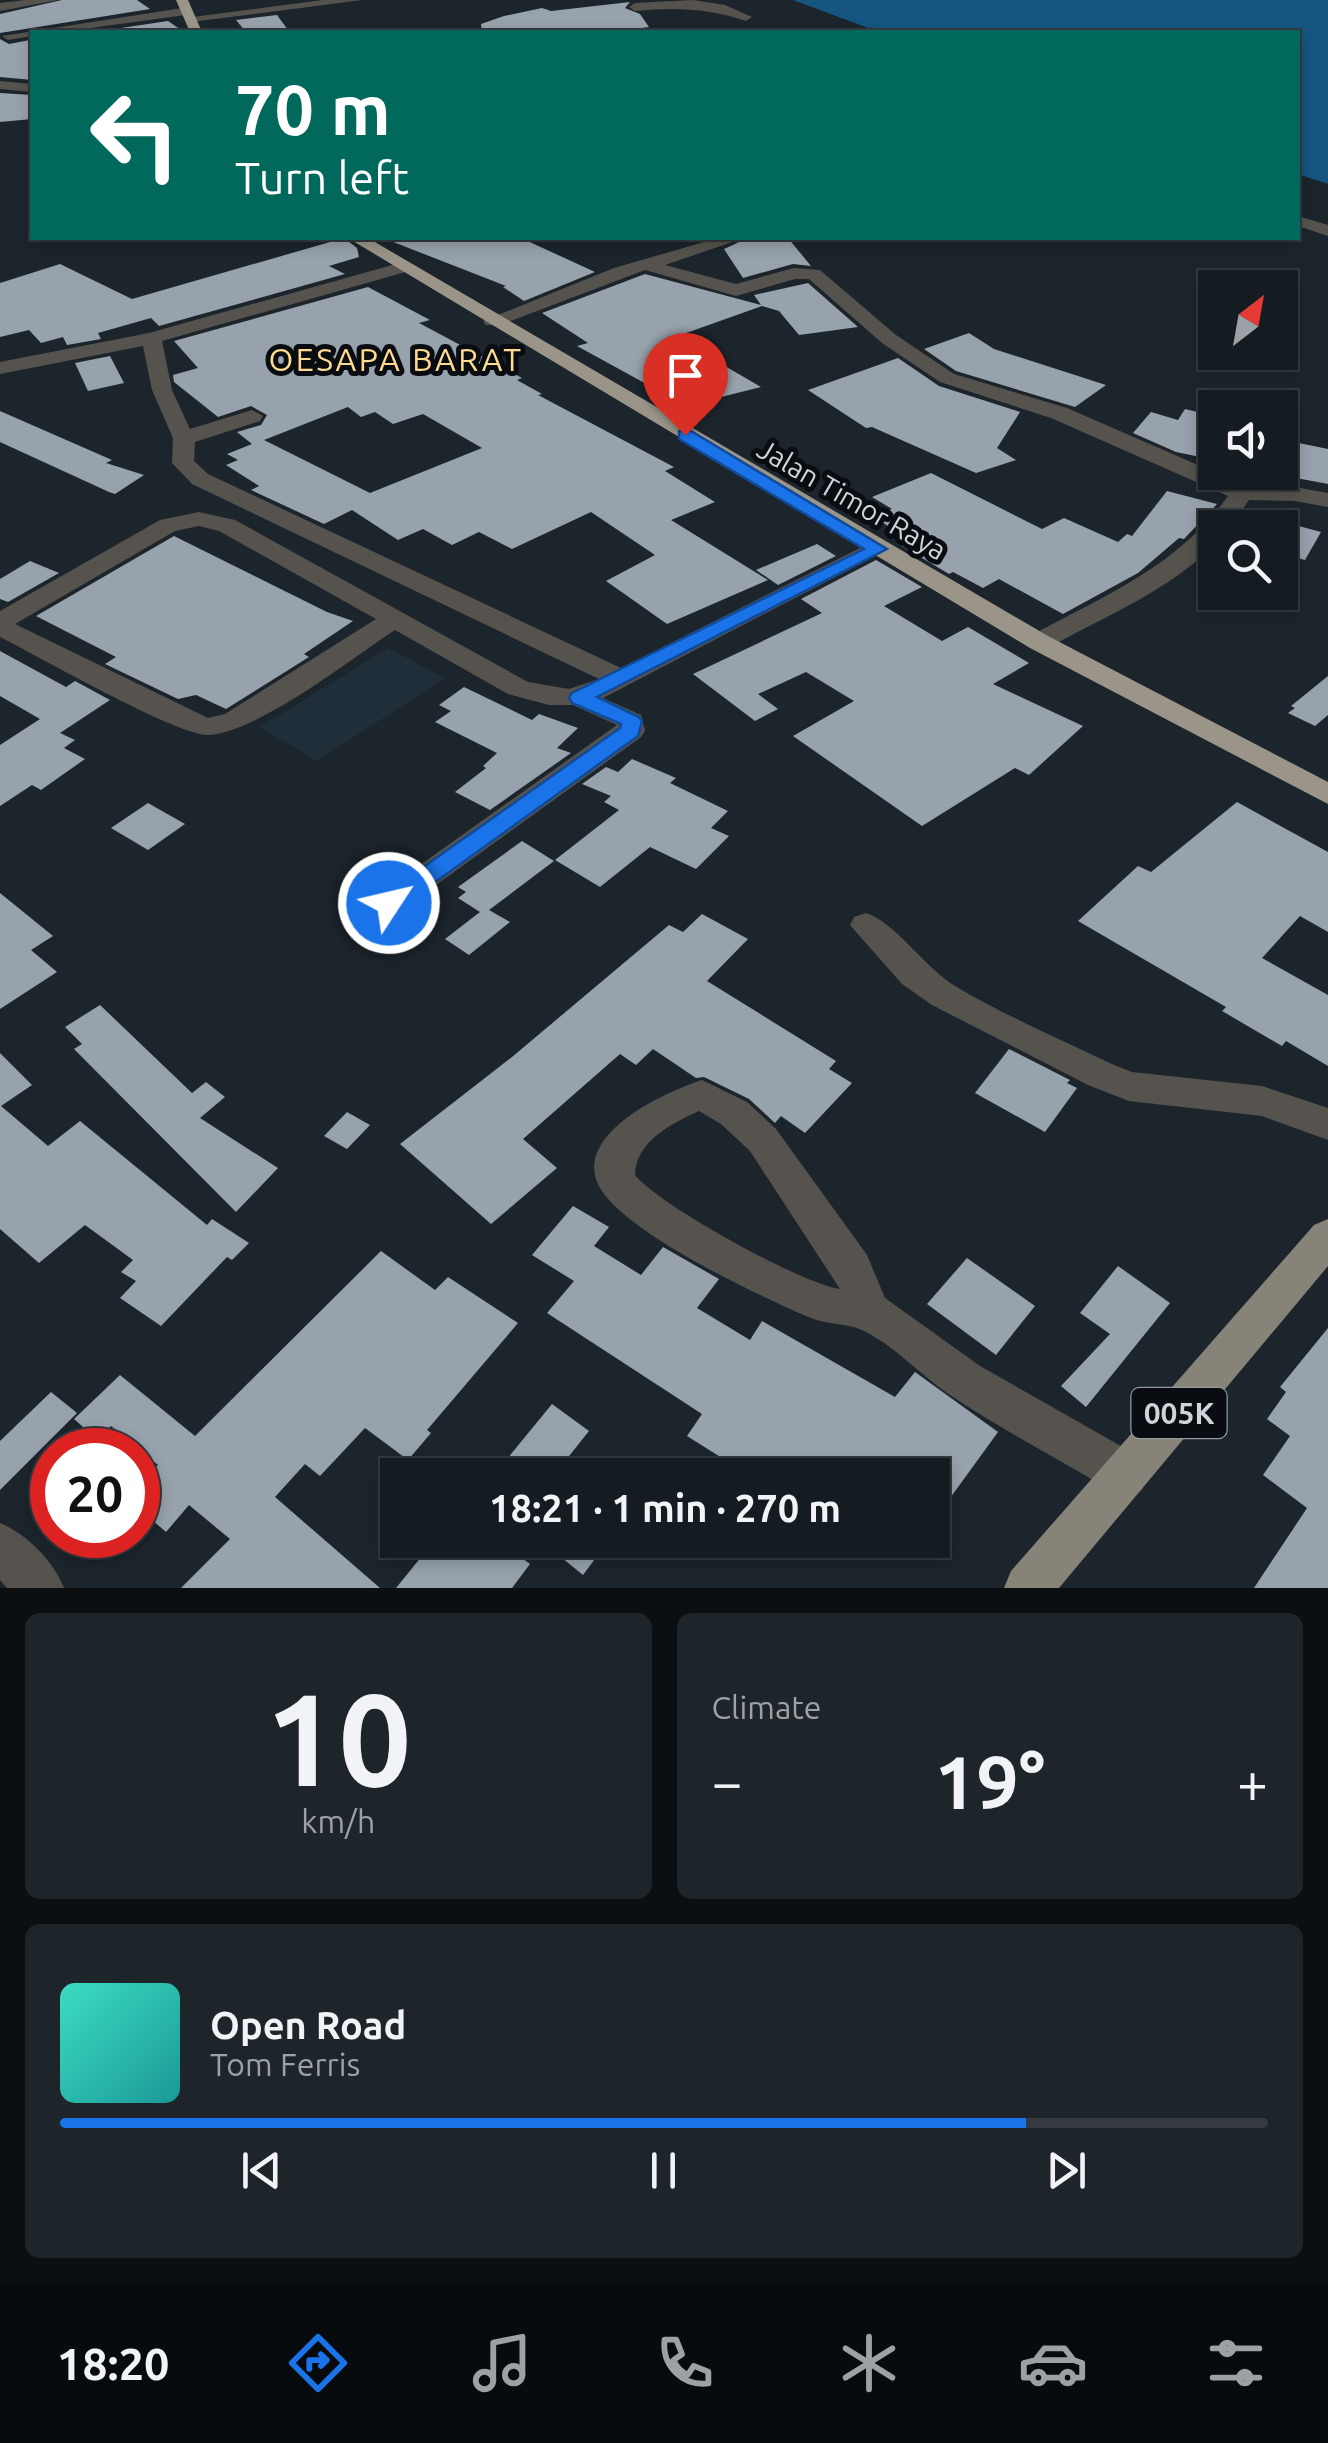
<!DOCTYPE html>
<meta charset="utf-8">
<style>
:root{--surface:#151c21;--page:#1e252a;--text:#f1f3f6;--muted:#9da1a5;--line:#343a3f;--accent:#1a73e8}
body{margin:0;font-family:Ubuntu,sans-serif;background:var(--page);color:var(--text);height:100vh;display:flex;flex-direction:column;font-size:38px;white-space:nowrap}
*{box-sizing:border-box;margin:0}
p{font-size:32px;color:var(--muted)}
.icon{flex:none;width:55px;height:55px;fill:none;stroke:currentColor;stroke-width:2;stroke-linecap:round;stroke-linejoin:round}
.map{position:relative;height:1588px;overflow:hidden}
.drawer{display:flex;flex-direction:column;gap:25px;padding:25px;background:#0c0f12;flex:1}
.drawer>*{flex:none}
.guide{position:absolute;left:30px;top:30px;width:1270px;height:210px;border-radius:0px;box-shadow:0 5px 15px #0003,0 0 0 2px var(--line);background:#00695c;color:#fff;overflow:hidden}
.needle{width:65px;rotate:31deg}
.tools{position:absolute;left:1198px;top:270px;display:grid;gap:20px}
.tools a{display:grid;place-items:center;width:100px;height:100px;border-radius:0px;background:var(--surface);box-shadow:0 5px 15px #0003,0 0 0 2px var(--line);font-size:50px}
.speed{position:absolute;left:30px;top:1428px;display:flex;gap:20px;font-size:50px;font-weight:700;text-align:center}
.speed>*{display:grid;place-content:center;width:130px;height:130px;border-radius:50%;background:var(--surface);box-shadow:0 5px 15px #0003,0 0 0 2px var(--line);line-height:1}
.speed .limit{border:15px solid #d22;background:#fff;color:#111}
.pin{position:absolute;display:grid;place-items:center;width:85px;height:85px;color:#fff;margin:-102px -42px;border-radius:50% 50% 50% 0;rotate:-45deg;box-shadow:0 0 10px #0007}
.pin .icon{rotate:45deg}
.me{position:absolute;width:110px;margin:-55px;rotate:55deg;stroke-linejoin:round;filter:drop-shadow(0 0 8px #0008)}
.turn{display:flex;align-items:center;gap:35px;height:210px;padding:0 40px;font-size:45px}
.turn .icon{width:130px;height:130px;stroke-width:2.5}
.turn b{display:block;font-size:70px;line-height:85px}
.big{font-size:75px;font-weight:700;line-height:1.1}
.drawer .widget{flex:1;display:flex;flex-direction:column;justify-content:center;gap:15px;min-width:0;padding:0 35px;border-radius:15px;background:var(--page)}
.drawer .dial{align-items:center;gap:0}
.dial b{font-size:130px;line-height:1}
.song{display:flex;align-items:center;gap:30px}
.cover{width:120px;height:120px;border-radius:15px;background:linear-gradient(135deg,hsl(170 70% 55%),hsl(180 70% 35%))}
.played{height:10px;border-radius:5px;background:linear-gradient(90deg,var(--accent) 80%,var(--line) 80%)}
.keys{display:flex;justify-content:space-around;direction:ltr}
.heat{display:flex;justify-content:space-between;align-items:center;font-size:55px;direction:ltr}
.drawer .tiles{flex:1;display:grid;gap:25px;grid-template-columns:1fr 1fr}
.widget:last-child{grid-column:span 2}
.trip{position:absolute;left:380px;top:1458px;width:570px;height:100px;border-radius:0px;background:var(--surface);box-shadow:0 5px 15px #0003,0 0 0 2px var(--line);font-weight:700;line-height:100px;text-align:center}
.menu{display:flex;height:160px;justify-content:space-around;align-items:center;background:#080b0d;color:var(--muted)}
.menu .icon{width:70px;height:70px}
.menu .selected{color:var(--accent)}
.menu b{font-size:45px;color:var(--text)}
.map>svg:first-child{display:block}
.built{fill:#1f2e39}
.water{fill:#155580}
.building{fill:#97a2ac;fill-rule:evenodd}
.lines{fill:none;stroke-linecap:round;stroke-linejoin:round}
.minor{fill:#56534e;fill-rule:evenodd}
.major{fill:#888379;fill-rule:evenodd}
.highway{fill:#9b9589;fill-rule:evenodd}
.route{fill:#1a73e8;stroke:#114b97;stroke-width:2.5}
.labels{text-anchor:middle;dominant-baseline:central;stroke-width:10;stroke-linejoin:round;paint-order:stroke}
.far-street-label{font-size:28px;fill:#ced4d9;stroke:#090d11}
.shield{fill:#090d11;stroke:#93989d;stroke-width:2.5}
.shield-label{font-size:30px;font-weight:bold;fill:#ced4d9}
.far-quarter-label{font-size:32px;letter-spacing:2.5px;fill:#ffdb92;stroke:#090d11}
</style>
<div class="map">
<svg width="1328" height="1588" viewBox="0 0 1328 1588">
<rect width="100%" height="100%" fill="#1c252c"/>
<!-- built -->
<polygon class="built" points="388,648 445,678 317,761 260,727"/>
<!-- water -->
<polygon class="water" points="793,0 1328,0 1328,184 1298,174 1298,32 879,32"/>
<!-- building -->
<g class="building">
<polygon points="62,0 137,0 150,9 0,33 0,14"/>
<polygon points="630,2 625,8 640,14 649,27 641,28 643,32 482,32 481,24 504,16 542,8 551,11"/>
<polygon points="277,15 288,30 246,32 236,20"/>
<polygon points="168,21 184,32 121,32 121,28"/>
<polygon points="0,39 9,44 30,40 32,43 32,80 0,77"/>
<polygon points="0,93 32,95 32,119 0,122"/>
<polygon points="344,238 357,248 359,257 329,266 345,274 159,326 151,318 98,333 101,339 67,345 63,337 41,343 29,330 0,337 0,283 60,264 132,299"/>
<polygon points="383,238 521,238 595,272 524,301 503,287 506,286"/>
<polygon points="748,238 788,238 811,266 793,264 743,278 724,249"/>
<polygon points="645,274 761,305 754,295 808,283 858,327 799,335 779,311 762,306 675,337 761,387 697,403 669,379 650,386 577,346 588,343 542,313"/>
<path d="M368,287l62,33 -11,3 103,55 -5,2 25,14 -4,1 136,72 -9,4 50,31 -44,18 97,60 -101,44 -61,-43 49,-26 -64,-43 -79,37 -33,-17 -27,13 -29,-16 -25,11 -46,-30 -28,14 -73,-34 8,-4 -33,-21 12,-5 -11,-6 25,-10 -15,-12 24,-7 6,-10 -16,-9 -33,11 -44,-35 -1,-7 25,-7 -24,-27zM348,407l13,10 14,-5 18,12 30,-10 59,34 -112,45 -106,-53z"/>
<polygon points="969,333 994,349 1106,385 1075,407 956,371 924,349"/>
<polygon points="110,356 124,383 88,391 75,363"/>
<polygon points="898,358 939,386 1020,412 997,448 1016,460 976,473 872,427 866,428 808,390"/>
<polygon points="1185,409 1215,416 1215,460 1176,452 1133,433 1151,412 1178,420"/>
<polygon points="0,411 112,460 106,463 144,475 115,494 109,492 0,442"/>
<polygon points="1289,441 1328,449 1328,484 1280,475 1280,462"/>
<polygon points="931,473 1042,529 1064,518 1118,542 1127,534 1132,536 1167,491 1217,504 1184,539 1179,538 1138,573 1063,614 999,579 983,588 953,572 949,574 902,546 912,542 873,516 892,509 872,497"/>
<polygon points="1280,521 1321,532 1305,560 1280,553"/>
<polygon points="174,536 327,612 353,621 304,654 309,657 226,709 196,695 178,699 105,664 116,657 36,616"/>
<polygon points="817,544 836,556 778,585 756,570"/>
<polygon points="876,560 922,587 884,606 942,641 968,627 1029,663 993,684 1083,726 1029,775 1015,768 922,826 793,736 854,701 806,672 758,694 778,709 755,721 693,674 822,613 801,599"/>
<polygon points="30,561 59,573 8,602 0,599 0,579"/>
<polygon points="0,651 66,687 75,681 110,700 60,733 75,740 64,748 85,759 41,790 32,785 0,806 0,745 40,719 0,696"/>
<polygon points="1328,676 1328,715 1315,726 1288,713 1295,708 1291,706"/>
<polygon points="464,687 532,720 539,714 578,728 557,748 571,753 490,810 455,792 486,768 483,766 497,753 435,722 451,711 439,705"/>
<polygon points="632,759 676,778 670,783 728,811 711,828 729,836 696,869 650,847 600,887 555,860 619,810 604,802 611,796 582,784 606,767 618,772"/>
<polygon points="1237,802 1328,852 1328,932 1300,916 1262,958 1328,995 1328,1066 1286,1041 1282,1046 1222,1011 1226,1007 1078,921 1138,866 1151,872"/>
<polygon points="148,803 185,824 148,850 111,828"/>
<polygon points="522,841 554,861 489,910 510,922 469,955 445,939 480,912 458,898 466,892 458,887"/>
<polygon points="0,893 53,936 31,950 57,972 0,1009"/>
<polygon points="702,914 748,939 707,981 836,1061 829,1069 852,1083 805,1133 781,1116 775,1123 749,1099 704,1077 696,1078 653,1049 636,1065 620,1054 523,1139 557,1168 491,1224 400,1144 512,1057 669,925 683,932"/>
<polygon points="100,1005 192,1093 206,1082 225,1097 200,1118 278,1168 236,1212 74,1049 82,1044 65,1027"/>
<polygon points="1009,1049 1070,1080 1067,1083 1077,1088 1045,1132 975,1093"/>
<polygon points="0,1053 32,1085 1,1106 48,1146 80,1121 207,1225 212,1219 249,1243 232,1260 227,1257 161,1326 120,1298 136,1281 121,1272 133,1260 85,1225 39,1263 0,1229"/>
<polygon points="347,1112 370,1125 347,1149 324,1136"/>
<polygon points="573,1206 609,1227 594,1246 641,1275 663,1247 719,1279 697,1308 750,1340 762,1321 895,1397 915,1372 998,1432 932,1523 932,1475 749,1475 687,1436 702,1414 547,1313 574,1281 532,1255"/>
<polygon points="381,1251 435,1290 448,1277 518,1323 427,1430 431,1433 408,1460 365,1428 320,1476 305,1464 275,1497 380,1588 181,1588 230,1539 189,1505 166,1532 138,1508 138,1486 158,1465 111,1426 98,1440 74,1419 120,1375 195,1436"/>
<polygon points="967,1258 1035,1306 996,1355 927,1304"/>
<polygon points="1118,1266 1170,1303 1086,1407 1061,1386 1110,1334 1080,1313"/>
<polygon points="1328,1328 1328,1588 1254,1588 1307,1508 1263,1475 1290,1436 1267,1419 1286,1392 1280,1387"/>
<polygon points="51,1392 77,1413 0,1490 0,1441"/>
<polygon points="552,1404 589,1431 554,1475 494,1475"/>
<polygon points="435,1540 498,1540 530,1564 512,1588 396,1588"/>
<polygon points="540,1540 609,1540 583,1575"/>
</g>
<g class="lines">
<!-- minor -->
<g class="minor">
<polygon points="25,0 58,0 0,11 0,3"/>
<polygon points="323,0 362,0 191,22 185,18"/>
<path d="M693,0l32,5 27,12 -6,4c-38,-13 -71,-14 -111,-10l-6,-4 6,-4z"/>
<polygon points="189,7 193,14 61,32 32,32 32,36 8,40 2,36"/>
<polygon points="0,81 32,84 32,92 0,89"/>
<polygon points="1298,216 1328,225 1328,236 1298,226"/>
<path d="M718,238h26l-79,27 71,19 58,-16 26,2 76,65 58,39 113,34 179,78 49,1 33,6v14l-33,-6 -46,-1 -20,28h-14v16c-46,47 -110,72 -167,104h-18l-4,-6 4,-6c74,-40 148,-70 198,-140l-177,-78 -111,-36 -58,-39 -73,-64h-14l-59,17 -91,-26 -145,55h-14l-3,-4 131,-53z"/>
<path d="M403,262l9,5 -3,4 -247,70 10,49 18,39 62,-19 11,6 -3,5 -65,21 -1,19 14,13 413,194 247,-124h18l3,5 -286,149 38,17 4,16 -4,6 -241,174 -11,4 -11,-4 -5,-8 5,-8 239,-170 -44,-20h-24l-41,-11 -113,-64c-44,29 -137,102 -186,105 -30,2 -173,-80 -209,-98v-26l160,-91 39,-8 36,8 293,162 41,7 30,-10 -407,-195 -20,-21 1,-25 -21,-48 -9,-44 -143,28v-12l149,-29zM199,526l20,5 157,88 -151,95 -17,4 -193,-94 160,-93z"/>
<path d="M866,913c29,9 59,55 89,73 50,30 106,53 159,79l18,7 130,14 66,22v32l-66,-24 -133,-15 -41,-16 -156,-80 -30,-21 -52,-59 4,-8z"/>
<path d="M702,1080l45,22 29,27 91,126 18,43 95,68 162,92 7,16 -7,16 -16,7 -16,-7c-54,-32 -111,-62 -163,-97 -27,-19 -55,-49 -85,-63 -15,-7 -35,-5 -51,-12 -52,-22 -184,-84 -211,-130 -30,-53 65,-96 102,-108zM699,1111l22,13 29,27 90,138c-38,-5 -181,-84 -205,-114 1,-34 36,-51 64,-64z"/>
<path d="M0,1523c27,11 53,38 64,65h-57l-7,-8z"/>
</g>
<!-- major -->
<polygon class="major" points="1328,1219 1328,1266 1059,1588 1004,1588 1011,1571 1314,1225"/>
<!-- highway -->
<g class="highway">
<polygon points="176,0 188,0 202,32 190,32"/>
<polygon points="348,238 368,238 1048,636 1328,782 1328,804 1030,648"/>
</g>
</g>
<!-- route -->
<polygon class="route" points="679,431 691,431 887,549 597,697 639,717 642,721 638,736 398,909 381,909 377,903 381,897 620,728 621,724 572,703 569,698 572,693 864,549 679,439"/>
<g class="labels">
<!-- far-street labels -->
<g class="far-street-label">
<text transform="translate(852 499) rotate(30)">Jalan Timor Raya</text>
</g>
<!-- shield labels -->
<rect class="shield" x="1131.5" y="1388" width="95" height="50" rx="8"/>
<g class="shield-label">
<text x="1179" y="1413">005K</text>
</g>
<!-- far-quarter labels -->
<g class="far-quarter-label">
<text x="396" y="359">OESAPA BARAT</text>
</g>
</g>
</svg>
<div class="tools">
<a><svg class="needle" viewBox="-14 -14 28 28"><path d="M0-13l5 13h-10z" fill="#e53935"/><path d="M0 13l5-13h-10z" fill="#9da1a5"/></svg></a>
<a><svg class="icon" aria-label="sound" viewBox="0 0 24 24"><path d="M4 9h4l5-4v14l-5-4H4zM17 9q2 3 0 6"/></svg></a>
<a><svg class="icon" aria-label="search" viewBox="0 0 24 24"><circle cx="10" cy="10" r="6"/><path d="M15 15l6 6"/></svg></a>
</div>
<div class="speed"><div class="limit">20</div></div>
<div class="pin" style="left:685px;top:435px;background:#d93025"><svg class="icon" aria-label="arrive" viewBox="0 0 24 24"><path d="M6 21V4h12l-3 4 3 4H6"/></svg></div>
<svg class="me" style="left:389px;top:903px" viewBox="-20 -20 40 40"><circle r="17" fill="#1a73e8" stroke="#fff" stroke-width="3"/><path d="M0-11L8 9 0 5-8 9z" fill="#fff"/></svg>
<div class="trip">18:21 · 1 min · 270 m</div>
<div class="guide">
<div class="turn"><svg class="icon" aria-label="left" viewBox="0 0 24 24"><path d="M17 20v-9H6M10 6l-5 5 5 5"/></svg><div><b>70 m</b>Turn left</div></div>
</div>
</div>
<section class="drawer">
<div class="tiles">
<div class="widget dial"><b>10</b><p>km/h</p></div>
<div class="widget"><p>Climate</p>
<div class="heat"><a>−</a><b class="big">19°</b><a>+</a></div>
</div>
<div class="widget">
<div class="song"><i class="cover"></i><div><b>Open Road</b><p>Tom Ferris</p></div></div>
<div class="played"></div>
<div class="keys"><svg class="icon" aria-label="previous" viewBox="0 0 24 24"><path d="M18 5L8 12l10 7zM5 5v14"/></svg><svg class="icon" aria-label="pause" viewBox="0 0 24 24"><path d="M8 5v14M16 5v14"/></svg><svg class="icon" aria-label="next" viewBox="0 0 24 24"><path d="M6 5l10 7-10 7zM19 5v14"/></svg></div>
</div>
</div>
</section>
<nav class="menu">
<b>18:20</b>
<svg class="icon selected" aria-label="directions" viewBox="0 0 24 24"><path d="M12 3l9 9-9 9-9-9zM9 14v-3h6M13 9l2 2-2 2"/></svg>
<svg class="icon" aria-label="music" viewBox="0 0 24 24"><path d="M9 18V5l10-2v13"/><circle cx="6" cy="18" r="3"/><circle cx="16" cy="16" r="3"/></svg>
<svg class="icon" aria-label="phone" viewBox="0 0 24 24"><path d="M5 4h4l2 5-3 2q2 4 5 5l2-3 5 2v4C11 20 4 13 5 4z"/></svg>
<svg class="icon" aria-label="climate" viewBox="0 0 24 24"><path d="M12 3v18M4 7l16 10M4 17L20 7"/></svg>
<svg class="icon" aria-label="car" viewBox="0 0 24 24"><path d="M5 17H2v-5l4-1 3-4h7l3 4 3 1v5h-3M9 17h6M6 11h13"/><circle cx="7" cy="17" r="2"/><circle cx="17" cy="17" r="2"/></svg>
<svg class="icon" aria-label="filters" viewBox="0 0 24 24"><path d="M4 7h16M4 17h16"/><circle cx="9" cy="7" r="2"/><circle cx="15" cy="17" r="2"/></svg>
</nav>
